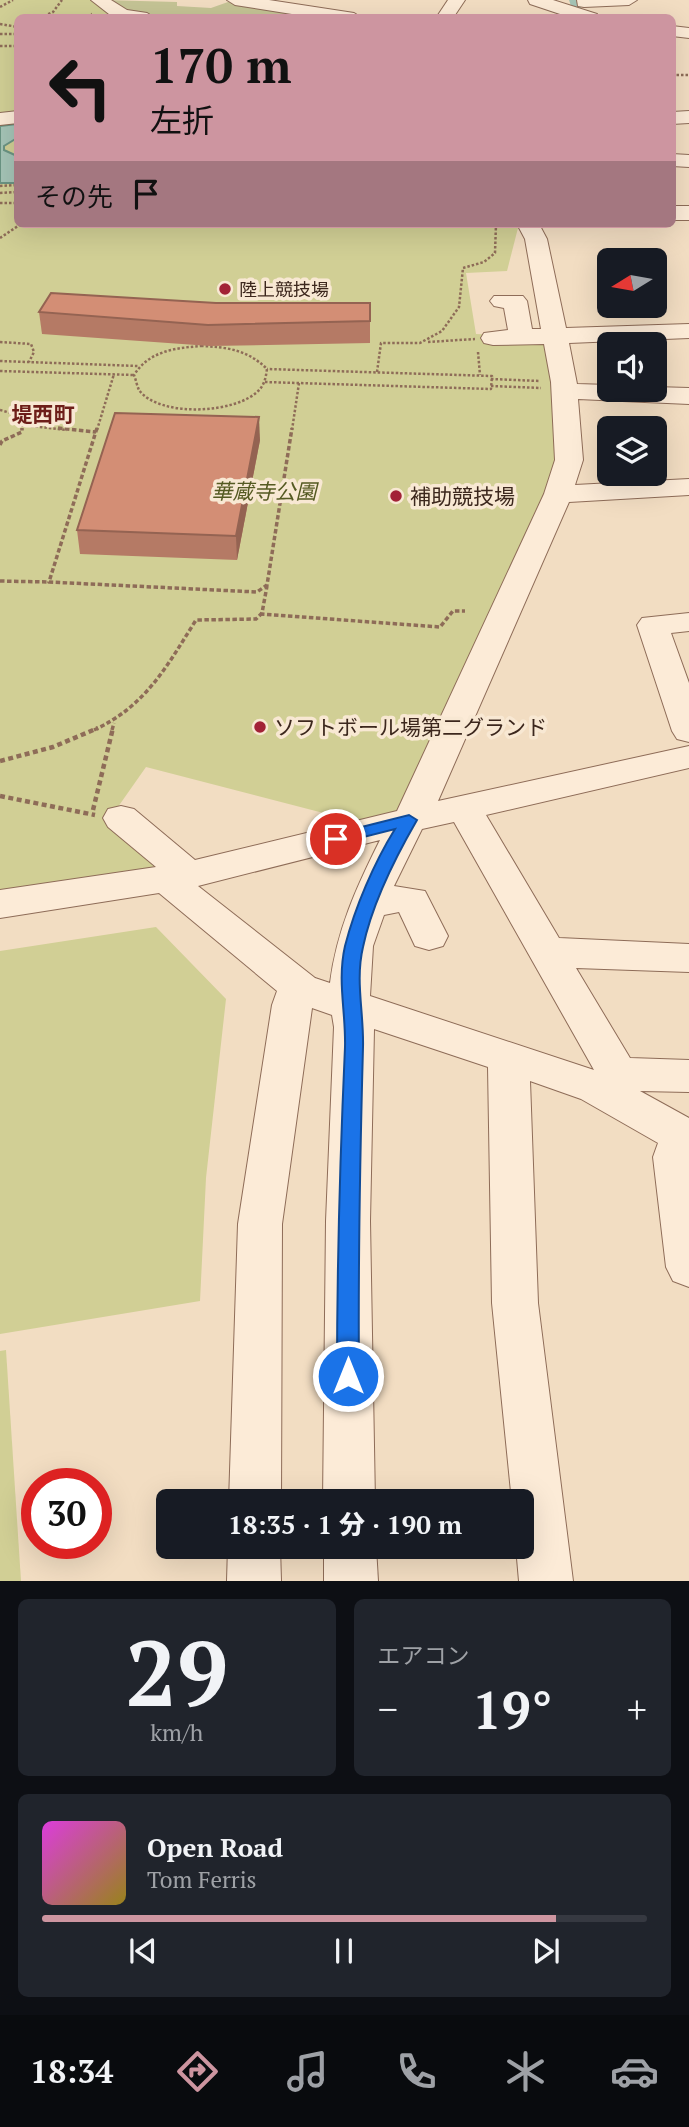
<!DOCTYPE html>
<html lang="ja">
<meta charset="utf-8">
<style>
:root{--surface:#171b24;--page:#20242c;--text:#f1f3f6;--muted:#9ea1a6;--line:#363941;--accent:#cd95a0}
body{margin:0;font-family:"PT Serif","Noto Sans JP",serif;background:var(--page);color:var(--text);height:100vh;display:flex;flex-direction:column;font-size:26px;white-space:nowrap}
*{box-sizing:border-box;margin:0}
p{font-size:23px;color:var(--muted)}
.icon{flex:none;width:38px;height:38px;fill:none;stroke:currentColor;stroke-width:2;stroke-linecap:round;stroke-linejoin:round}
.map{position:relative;height:1581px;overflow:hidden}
.side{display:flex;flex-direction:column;gap:18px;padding:18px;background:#0d0f14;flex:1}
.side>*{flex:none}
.hud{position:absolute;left:14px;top:14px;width:662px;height:214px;border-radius:10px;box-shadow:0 7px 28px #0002;background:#cd95a0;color:#111;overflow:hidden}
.needle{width:46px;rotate:259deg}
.tools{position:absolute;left:597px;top:248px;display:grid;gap:14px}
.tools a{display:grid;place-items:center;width:70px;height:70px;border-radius:10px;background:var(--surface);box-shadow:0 7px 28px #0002;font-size:35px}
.speed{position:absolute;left:21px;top:1468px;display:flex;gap:14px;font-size:35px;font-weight:700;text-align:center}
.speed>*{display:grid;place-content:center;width:91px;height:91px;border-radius:50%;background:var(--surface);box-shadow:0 7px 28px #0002;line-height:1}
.speed .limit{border:10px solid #d22;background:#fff;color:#111}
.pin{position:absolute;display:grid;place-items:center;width:60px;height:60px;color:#fff;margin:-30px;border:4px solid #fff;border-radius:50%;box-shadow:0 2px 7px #0007}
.me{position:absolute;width:77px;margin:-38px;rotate:0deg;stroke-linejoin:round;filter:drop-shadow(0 0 5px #0008)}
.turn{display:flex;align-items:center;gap:24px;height:147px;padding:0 21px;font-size:32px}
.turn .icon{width:91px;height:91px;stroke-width:2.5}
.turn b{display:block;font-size:49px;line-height:60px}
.then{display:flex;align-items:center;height:66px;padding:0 21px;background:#0003;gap:14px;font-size:26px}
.big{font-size:52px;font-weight:800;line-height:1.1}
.side .widget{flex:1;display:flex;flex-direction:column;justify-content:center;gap:10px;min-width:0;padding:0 24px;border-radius:10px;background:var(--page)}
.side .dial{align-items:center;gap:0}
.dial b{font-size:91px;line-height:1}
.song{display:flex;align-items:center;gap:21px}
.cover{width:84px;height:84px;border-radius:10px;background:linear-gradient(135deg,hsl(300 70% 55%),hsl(50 70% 35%))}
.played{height:7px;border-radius:4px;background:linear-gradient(90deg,var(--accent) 85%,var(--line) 85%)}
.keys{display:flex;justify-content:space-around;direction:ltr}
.heat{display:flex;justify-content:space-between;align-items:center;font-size:38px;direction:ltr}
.side .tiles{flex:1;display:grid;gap:18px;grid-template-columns:1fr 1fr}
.widget:last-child{grid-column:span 2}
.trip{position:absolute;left:156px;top:1489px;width:378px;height:70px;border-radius:10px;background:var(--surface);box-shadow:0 7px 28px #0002;font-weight:800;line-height:70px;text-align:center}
.dock{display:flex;height:112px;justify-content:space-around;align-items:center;background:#090b0e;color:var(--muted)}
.dock .icon{width:49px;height:49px}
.dock .selected{color:var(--accent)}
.dock b{font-size:32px;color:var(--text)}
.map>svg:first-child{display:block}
.green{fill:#d1cf95}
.cemetery{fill:#c5c495}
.water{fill:#a5c4b6;stroke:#6b9483;stroke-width:2}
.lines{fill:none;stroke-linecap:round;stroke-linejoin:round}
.canal{fill:#a5c4b6;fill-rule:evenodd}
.minor-casing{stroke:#8e6c58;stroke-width:2}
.path-far2{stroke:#8e6c58;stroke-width:2.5;stroke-dasharray:2.5 2;stroke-linecap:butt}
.path-far1{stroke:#8e6c58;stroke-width:3.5;stroke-dasharray:4.5 2.5;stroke-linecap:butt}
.path{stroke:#8e6c58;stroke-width:4.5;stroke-dasharray:5 3.5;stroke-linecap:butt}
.minor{fill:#fcebd7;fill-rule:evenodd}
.wall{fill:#b57a65}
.shaded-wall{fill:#946352}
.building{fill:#d38e75;stroke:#946352;stroke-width:2}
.route{fill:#1a73e8;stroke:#114b97;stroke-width:2}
.poi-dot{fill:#a22236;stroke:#f8e8d3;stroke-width:2.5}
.labels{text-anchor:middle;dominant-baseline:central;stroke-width:7;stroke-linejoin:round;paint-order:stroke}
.far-poi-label{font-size:18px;fill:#3c271d;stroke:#f8e8d3;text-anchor:start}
.far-quarter-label{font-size:21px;font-weight:bold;fill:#6d1e19;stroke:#f8e8d3}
.park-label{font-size:21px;font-style:italic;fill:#555a22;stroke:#f8e8d3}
.poi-label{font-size:21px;fill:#3c271d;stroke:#f8e8d3;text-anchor:start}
</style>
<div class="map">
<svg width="689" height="1581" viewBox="0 0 689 1581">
<rect width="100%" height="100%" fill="#f2ddc2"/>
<!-- green -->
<g class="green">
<polygon points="0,0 96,0 126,17 18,18 18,224 519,224 507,271 466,273 476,334 549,337 561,465 409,813 362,823 146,767 113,814 158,868 0,891"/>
<polygon points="156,927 226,999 206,1178 200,1301 0,1334 0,951"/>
<polygon points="6,1350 21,1581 0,1581 0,1351"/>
</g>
<!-- cemetery -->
<polygon class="cemetery" points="103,0 177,2 177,6 211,8 228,2 340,17 170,17 125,13"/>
<!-- water -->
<polygon class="water" points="17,124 17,138 4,146 4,150 17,156 17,183 0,183 0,126"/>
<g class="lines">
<!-- canal -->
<polygon class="canal" points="569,0 581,0 581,12 573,12"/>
<!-- minor casing -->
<g class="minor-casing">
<g id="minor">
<polygon points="91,0 111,0 127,10 147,13 155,18 114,18"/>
<polygon points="227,0 269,0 354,13 362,18 317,18 235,5"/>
<polygon points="448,0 465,0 453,18 436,18"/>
<polygon points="528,0 553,0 597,14 599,18 572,18 530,4"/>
<polygon points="577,0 637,0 629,5 584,7 578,6"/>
<polygon points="672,26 689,28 689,38 672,36"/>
<polygon points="18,111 18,123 0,125 0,113"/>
<polygon points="689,111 689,123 672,124 672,112"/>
<polygon points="672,154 689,155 689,167 672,166"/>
<rect x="672" y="206" width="17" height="14"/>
<path d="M517,224h22l8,15 19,89 123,-4v14l-120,5 8,41 32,1v5h45v-3l35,1v16l-111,-5 5,61 -8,25 114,-6v16l-120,7 -131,299 251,-55v22l-203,47 73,123 130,6v28l-113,-4 54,90 59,2v32l-49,-1 49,27v169l-16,-6 -7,-14 -13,-110 5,-14 -77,-44 -51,-18 8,222 35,278h-54l-3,-34h6v-45h-10l-20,-199 -4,-236 -114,-38 -4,192 5,281h-52l3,-281 8,-194 -2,-12 -20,-7 -30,216 -1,278h-52l9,-278 34,-219 5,-14 -118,-98 -159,25v-28l156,-23 -48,-40 -5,-9 5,-9 13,-3 13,3 61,51 202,-49 147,-317 11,-34 -4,-78 -7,-38 -51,1 -9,-2 -3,-5 3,-5 24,-3 -4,-22 -10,-2 -4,-5 4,-5h29l4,5 5,28h9l-16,-90zM454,822l140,248 -224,-74 3,-50 11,-31 15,-3 16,34 14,4 14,-4 5,-10 -23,-45 -31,-5 28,-57zM380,840c-24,48 -43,90 -50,143l-15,-5 -117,-92z"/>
<polygon points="689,613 689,631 671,633 689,683 689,742 677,739 672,731 637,625 642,618"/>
<polygon points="228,1547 280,1547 281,1581 227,1581"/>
<polygon points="324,1547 376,1547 378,1581 324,1581"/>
</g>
</g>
<!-- path-far2 -->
<g class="path-far2">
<polyline points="0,7 13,0"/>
<polyline points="40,18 53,12 62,0"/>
<polyline points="83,18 92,14"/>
<polyline points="0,24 18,27"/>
<polyline points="0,34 18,34"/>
<polyline points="0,46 18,46"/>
<polyline points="672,75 689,75"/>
<polyline points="0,186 18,185"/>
<polyline points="0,193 18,192"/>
<polyline points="0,203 18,203"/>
<polyline points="0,238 21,224"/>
<polyline points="0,342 31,344 34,352 29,362"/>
<polyline points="428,342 475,339"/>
<path d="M201,346c26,1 47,4 66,23 -1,7 -2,14 -7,20 -21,25 -101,29 -121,1 -2,-4 -3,-10 -5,-15 15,-24 41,-27 67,-29z"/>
<polyline points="478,352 480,375"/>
<polyline points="0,361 138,366"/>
<polyline points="0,371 134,375"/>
<polyline points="377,372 381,343 420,343 442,331 459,307 463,268 484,262 495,253 496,224"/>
<polyline points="491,379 540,381"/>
<polyline points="265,382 491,389 492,376 267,369"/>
<polyline points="491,386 541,388"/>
<polyline points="0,410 11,413 22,425 22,430"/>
<polyline points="22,425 67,430"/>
<polyline points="97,430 114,374"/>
<polyline points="292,430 299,383"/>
</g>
<!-- path-far1 -->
<g class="path-far1">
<polyline points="58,428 96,432"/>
<polyline points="97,428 49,582 257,592 267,585 292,428"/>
<polyline points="0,445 2,441 22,432 22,428"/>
<polyline points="0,581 49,582"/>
<polyline points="260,614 440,627 453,611 465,611"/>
<path d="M94,730c52,-24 73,-64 102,-110l60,-1 6,-6 5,-27"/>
<polyline points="112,730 114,723"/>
</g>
<!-- path -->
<g class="path">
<polyline points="0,761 53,747 98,728"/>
<polyline points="0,796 95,815"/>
<polyline points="93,810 113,728"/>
</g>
<!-- minor -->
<use href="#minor" class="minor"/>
</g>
<!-- wall -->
<g class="wall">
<polygon points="216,303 370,303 370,343 210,346 42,334 39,312"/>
<polygon points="260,440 237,560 80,554 77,530"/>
</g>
<!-- shaded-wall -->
<polygon class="shaded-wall" points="259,417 260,440 237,560 236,536"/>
<!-- building -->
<g class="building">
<polygon points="51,293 216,303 370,303 370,321 208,325 39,312"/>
<polygon points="115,413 259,417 236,536 77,530"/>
</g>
<!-- route -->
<path class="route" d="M409,815l8,5c-22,38 -45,84 -54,127 -8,34 1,66 0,100 -3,110 -5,219 -4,329l-3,7 -8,3 -8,-3 -3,-7c0,-110 3,-219 8,-329 1,-35 -8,-66 0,-101 10,-39 29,-83 50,-117l-59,15 -9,-5 3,-4z"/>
<!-- markers -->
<g class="poi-dot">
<circle cx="225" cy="289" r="7"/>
<circle cx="396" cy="496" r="7"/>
<circle cx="260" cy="727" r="7"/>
</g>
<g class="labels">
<!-- far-poi labels -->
<g class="far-poi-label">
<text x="239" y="289">陸上競技場</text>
</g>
<!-- far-quarter labels -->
<g class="far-quarter-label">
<text x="43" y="414">堤西町</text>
</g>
<!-- park labels -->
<g class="park-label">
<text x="264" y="491">華蔵寺公園</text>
</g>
<!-- poi labels -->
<g class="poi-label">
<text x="410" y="496">補助競技場</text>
<text x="274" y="727">ソフトボール場第二グランド</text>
</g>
</g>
</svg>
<div class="tools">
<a><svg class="needle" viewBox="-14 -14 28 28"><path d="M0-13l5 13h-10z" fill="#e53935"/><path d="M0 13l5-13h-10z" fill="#9ea1a6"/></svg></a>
<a><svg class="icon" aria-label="sound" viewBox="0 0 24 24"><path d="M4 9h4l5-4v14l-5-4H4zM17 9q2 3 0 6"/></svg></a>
<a><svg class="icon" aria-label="layers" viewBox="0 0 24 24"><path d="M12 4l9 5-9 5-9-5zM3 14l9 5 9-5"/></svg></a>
</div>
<div class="speed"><div class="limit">30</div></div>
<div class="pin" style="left:336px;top:839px;background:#d93025"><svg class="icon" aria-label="arrive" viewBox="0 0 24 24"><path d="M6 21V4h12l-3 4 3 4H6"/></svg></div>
<svg class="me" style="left:348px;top:1376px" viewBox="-20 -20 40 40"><circle r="17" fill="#1a73e8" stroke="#fff" stroke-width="3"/><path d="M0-11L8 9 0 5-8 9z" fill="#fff"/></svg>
<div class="trip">18:35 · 1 分 · 190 m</div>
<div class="hud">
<div class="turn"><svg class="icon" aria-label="left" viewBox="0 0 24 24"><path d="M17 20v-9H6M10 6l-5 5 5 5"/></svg><div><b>170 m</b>左折</div></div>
<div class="then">その先<svg class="icon" aria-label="arrive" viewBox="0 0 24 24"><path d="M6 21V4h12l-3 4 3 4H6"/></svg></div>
</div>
</div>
<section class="side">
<div class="tiles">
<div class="widget dial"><b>29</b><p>km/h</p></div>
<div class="widget"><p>エアコン</p>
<div class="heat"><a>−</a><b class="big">19°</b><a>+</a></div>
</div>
<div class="widget">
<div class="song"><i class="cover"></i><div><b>Open Road</b><p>Tom Ferris</p></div></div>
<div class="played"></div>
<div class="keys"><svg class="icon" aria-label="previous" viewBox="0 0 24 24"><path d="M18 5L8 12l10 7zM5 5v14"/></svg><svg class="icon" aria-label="pause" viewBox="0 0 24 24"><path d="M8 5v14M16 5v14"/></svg><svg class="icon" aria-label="next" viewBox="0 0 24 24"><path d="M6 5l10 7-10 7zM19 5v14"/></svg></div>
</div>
</div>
</section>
<nav class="dock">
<b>18:34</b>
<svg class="icon selected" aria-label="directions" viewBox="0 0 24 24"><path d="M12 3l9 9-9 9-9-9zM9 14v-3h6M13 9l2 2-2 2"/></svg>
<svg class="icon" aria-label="music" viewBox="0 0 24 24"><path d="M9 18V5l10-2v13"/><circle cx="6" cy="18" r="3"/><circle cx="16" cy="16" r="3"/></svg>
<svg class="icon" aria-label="phone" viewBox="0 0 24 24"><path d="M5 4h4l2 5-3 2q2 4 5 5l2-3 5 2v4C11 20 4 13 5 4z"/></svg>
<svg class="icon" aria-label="climate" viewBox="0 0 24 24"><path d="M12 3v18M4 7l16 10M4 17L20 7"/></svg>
<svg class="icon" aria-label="car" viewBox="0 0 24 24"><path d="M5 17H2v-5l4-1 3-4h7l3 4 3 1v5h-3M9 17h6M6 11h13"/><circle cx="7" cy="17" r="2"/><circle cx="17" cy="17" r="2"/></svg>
</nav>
